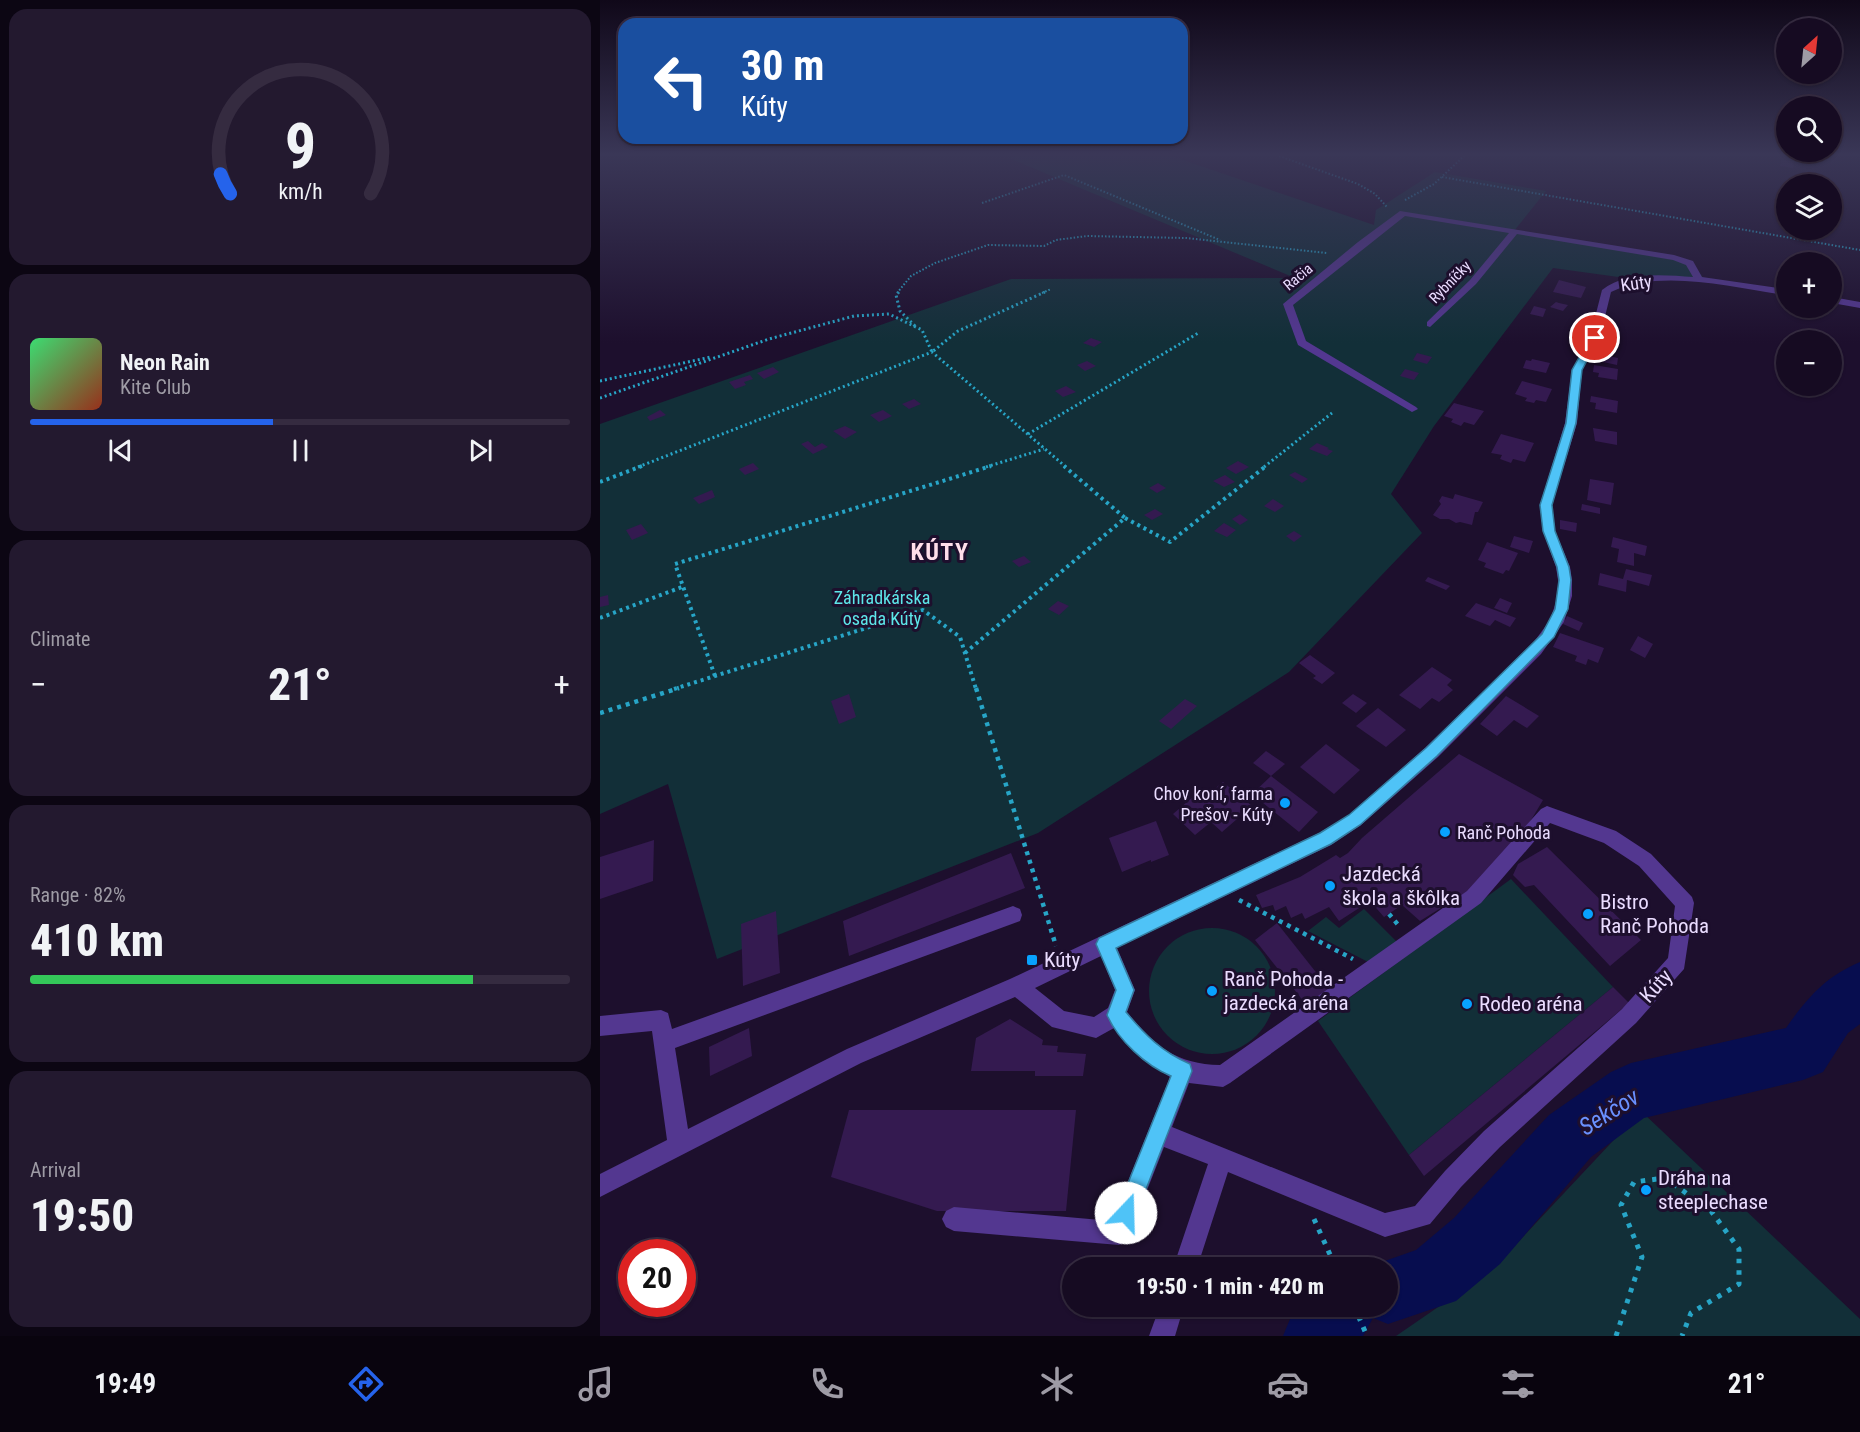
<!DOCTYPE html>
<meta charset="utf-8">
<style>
:root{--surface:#160b22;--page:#23192f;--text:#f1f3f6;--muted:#9e9ba5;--line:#352b40;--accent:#2563eb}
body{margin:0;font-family:"Roboto Condensed",sans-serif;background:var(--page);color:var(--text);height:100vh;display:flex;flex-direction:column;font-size:22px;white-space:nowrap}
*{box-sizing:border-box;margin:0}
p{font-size:20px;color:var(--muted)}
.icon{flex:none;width:33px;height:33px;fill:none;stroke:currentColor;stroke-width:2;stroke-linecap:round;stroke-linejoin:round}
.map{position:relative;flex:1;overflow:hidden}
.panel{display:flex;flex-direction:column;gap:9px;padding:9px;background:#0c0613;width:600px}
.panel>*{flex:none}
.guide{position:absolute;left:18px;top:18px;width:570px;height:126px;border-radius:18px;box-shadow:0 2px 4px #0004,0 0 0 2px var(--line);background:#1a4fa0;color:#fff;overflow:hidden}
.needle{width:39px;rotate:27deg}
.controls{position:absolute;left:1176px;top:18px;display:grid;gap:12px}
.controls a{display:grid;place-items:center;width:66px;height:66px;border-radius:50%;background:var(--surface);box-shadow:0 2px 4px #0004,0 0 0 2px var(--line);font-size:30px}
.speed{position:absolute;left:18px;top:1239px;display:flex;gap:12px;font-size:30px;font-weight:700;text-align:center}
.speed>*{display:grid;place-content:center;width:78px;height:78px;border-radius:50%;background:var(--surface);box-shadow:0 2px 4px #0004,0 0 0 2px var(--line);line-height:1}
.speed .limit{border:9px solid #d22;background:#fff;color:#111}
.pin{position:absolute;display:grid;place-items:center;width:51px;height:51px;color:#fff;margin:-26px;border:3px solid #fff;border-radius:50%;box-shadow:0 2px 6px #0007}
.me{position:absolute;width:66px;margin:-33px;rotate:21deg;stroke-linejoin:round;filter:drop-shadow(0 0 4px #0008)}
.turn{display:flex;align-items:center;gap:21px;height:126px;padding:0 24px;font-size:27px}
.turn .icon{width:78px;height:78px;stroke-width:2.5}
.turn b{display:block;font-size:42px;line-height:51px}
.big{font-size:45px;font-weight:800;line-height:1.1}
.panel .card{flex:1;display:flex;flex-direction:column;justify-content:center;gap:9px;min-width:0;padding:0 21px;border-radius:18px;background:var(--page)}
.panel .dial{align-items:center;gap:0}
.dial svg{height:156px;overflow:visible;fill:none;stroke:var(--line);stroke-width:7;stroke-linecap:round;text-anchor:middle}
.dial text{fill:var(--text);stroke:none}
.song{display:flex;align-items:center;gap:18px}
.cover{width:72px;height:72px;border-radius:9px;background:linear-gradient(135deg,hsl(140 70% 55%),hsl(10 70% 35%))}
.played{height:6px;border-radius:3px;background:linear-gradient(90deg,var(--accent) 45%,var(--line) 45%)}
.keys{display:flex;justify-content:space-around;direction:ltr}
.heat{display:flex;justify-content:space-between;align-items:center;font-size:33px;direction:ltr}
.charge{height:9px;border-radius:4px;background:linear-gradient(90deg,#34c759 82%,var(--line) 0)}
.trip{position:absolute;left:462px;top:1257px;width:336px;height:60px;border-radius:30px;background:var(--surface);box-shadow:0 2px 4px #0004,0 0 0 2px var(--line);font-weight:800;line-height:60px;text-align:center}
.dock{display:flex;height:96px;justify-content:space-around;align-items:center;background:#09040e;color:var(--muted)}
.dock .icon{width:42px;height:42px}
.dock .current{color:var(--accent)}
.dock b{font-size:27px;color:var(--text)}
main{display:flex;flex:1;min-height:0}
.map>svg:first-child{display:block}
.green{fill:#122f38}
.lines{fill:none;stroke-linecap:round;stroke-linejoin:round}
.river{fill:#070d4f;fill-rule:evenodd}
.building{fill:#341a50}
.path-far4{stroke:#27a5c7;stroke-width:2;stroke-dasharray:1.5 2;stroke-linecap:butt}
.path-far3{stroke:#27a5c7;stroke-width:3;stroke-dasharray:2 3;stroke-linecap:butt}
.path-far2{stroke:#27a5c7;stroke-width:4;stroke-dasharray:3 4;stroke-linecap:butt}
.path-far1{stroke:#27a5c7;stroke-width:4.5;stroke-dasharray:4 5;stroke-linecap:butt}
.path{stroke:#27a5c7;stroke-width:5;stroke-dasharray:4.5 7;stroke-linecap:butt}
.minor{fill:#533790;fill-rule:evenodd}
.route{fill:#4fc3f7;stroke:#337fa1;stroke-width:1.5}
.poi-dot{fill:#08a2ff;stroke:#1d0f2d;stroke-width:2}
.labels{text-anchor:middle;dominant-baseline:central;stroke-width:6;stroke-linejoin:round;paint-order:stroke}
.far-street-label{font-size:15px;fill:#eadcff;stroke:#1d0f2d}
.street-label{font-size:18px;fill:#eadcff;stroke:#1d0f2d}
.park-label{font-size:18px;fill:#5de6e9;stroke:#1d0f2d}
.poi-label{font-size:18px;fill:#eadcff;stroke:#1d0f2d;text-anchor:end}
.near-poi-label{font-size:21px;fill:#eadcff;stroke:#1d0f2d;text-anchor:start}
.near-street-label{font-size:21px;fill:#eadcff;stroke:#1d0f2d}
.district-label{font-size:24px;font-weight:bold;letter-spacing:1.5px;fill:#ffdeea;stroke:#1d0f2d}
.near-water-label{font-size:24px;font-style:italic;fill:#6a91ff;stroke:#1d0f2d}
</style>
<main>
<section class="panel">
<div class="card dial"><svg viewBox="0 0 100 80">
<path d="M14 69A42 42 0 1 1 86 69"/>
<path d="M14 69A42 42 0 0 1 9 59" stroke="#2563eb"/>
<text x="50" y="56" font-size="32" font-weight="700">9</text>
<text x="50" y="72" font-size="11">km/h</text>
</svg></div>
<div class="card">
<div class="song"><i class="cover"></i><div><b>Neon Rain</b><p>Kite Club</p></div></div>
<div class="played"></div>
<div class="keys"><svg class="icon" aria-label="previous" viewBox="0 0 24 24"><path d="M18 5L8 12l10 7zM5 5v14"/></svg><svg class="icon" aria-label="pause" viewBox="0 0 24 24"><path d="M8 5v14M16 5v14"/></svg><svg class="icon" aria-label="next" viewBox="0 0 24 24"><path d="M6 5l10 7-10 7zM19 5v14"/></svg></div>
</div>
<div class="card"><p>Climate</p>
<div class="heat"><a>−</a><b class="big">21°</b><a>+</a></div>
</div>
<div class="card"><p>Range · 82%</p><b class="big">410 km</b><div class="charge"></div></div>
<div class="card"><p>Arrival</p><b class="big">19:50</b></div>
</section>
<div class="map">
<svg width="1260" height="1336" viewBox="0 0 1260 1336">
<rect width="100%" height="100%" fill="#1d0f2d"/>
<!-- green -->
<g class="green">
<polygon points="415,156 571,156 774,225 776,210 835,172 946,191 914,231 1092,263 1104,279 1033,279 953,268 834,426 791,494 822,533 689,672 438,833 117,959 68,784 0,814 0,424 411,279 695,278 409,158"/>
<polygon points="911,879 1013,987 809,1155 718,1021"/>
<polygon points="764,909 800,945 770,963 708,931 726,917 739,928"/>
<circle cx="612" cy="991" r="63"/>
<polygon points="1041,1111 1260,1319 1260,1336 796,1336 892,1270"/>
</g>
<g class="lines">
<!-- river -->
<path class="river" d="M1260,962v62l-12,9 -25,39 -20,8 -159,38 -53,39 -91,107 -44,37 -68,23 -15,-6 -10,18h-80l10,-24 6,-6h89v-38h-23l51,-18 38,-32 95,-103 62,-43 20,-9 155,-35c22,-31 39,-51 74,-66z"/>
</g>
<!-- building -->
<g class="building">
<polygon points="1181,160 1194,161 1193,168 1180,166"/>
<polygon points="959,280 986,287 981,298 953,292"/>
<polygon points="956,302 959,303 968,305 963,311 950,307"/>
<polygon points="934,306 946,309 943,317 930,314"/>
<polygon points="491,338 502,342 494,347 483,343"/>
<polygon points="817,353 832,357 827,364 813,360"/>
<polygon points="1004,355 1018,358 1017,365 1003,362"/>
<polygon points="932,359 950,363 946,373 923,368 926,360 931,361"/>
<polygon points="487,361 496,366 485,371 477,365"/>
<polygon points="994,365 1018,369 1017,380 998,377 999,373 993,372"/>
<polygon points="173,367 179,372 164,379 157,373"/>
<polygon points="805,369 819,373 814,380 800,376"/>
<polygon points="150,375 153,379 144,382 146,385 135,389 129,382"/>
<polygon points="922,381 952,389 946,402 936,400 934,403 925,401 927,398 915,394"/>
<polygon points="466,386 476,392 463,397 455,391"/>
<polygon points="991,396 1018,401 1017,413 995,409 996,403 990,402"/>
<polygon points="314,399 321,404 309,409 302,404"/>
<polygon points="854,403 884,411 874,425 864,422 861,426 851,422 853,419 844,416"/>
<polygon points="60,410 66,415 50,421 47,417"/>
<polygon points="283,410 292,416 279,422 270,415"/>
<polygon points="245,426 257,432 245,439 233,431"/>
<polygon points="993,428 1017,432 1017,445 995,441"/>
<polygon points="901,434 934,443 925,462 913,459 911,463 900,459 902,455 891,453"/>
<polygon points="208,441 215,447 222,443 228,447 213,454 201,444"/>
<polygon points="717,443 729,448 727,449 733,451 727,456 709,449"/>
<polygon points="638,461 649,467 636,474 626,468"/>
<polygon points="153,463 159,469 145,475 139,469"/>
<polygon points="695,472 708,479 702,483 689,475"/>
<polygon points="625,475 635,482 624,487 613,481"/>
<polygon points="990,479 1014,483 1011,505 987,500"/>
<polygon points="558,483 566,488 557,493 549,488"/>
<polygon points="112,490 115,497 99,504 93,498"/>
<polygon points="855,494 883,502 878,512 875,512 872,525 860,522 856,523 849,519 840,519 833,515 841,504 839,501 842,496 853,499"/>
<polygon points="673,499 684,506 675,512 664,506"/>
<polygon points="982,504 1000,508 1000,514 981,510"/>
<polygon points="555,509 563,514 552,520 544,515"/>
<polygon points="640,514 648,520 640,525 632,519"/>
<polygon points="960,520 977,523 976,532 960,529"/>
<polygon points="624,523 636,530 627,537 614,531"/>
<polygon points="41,524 48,533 32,540 26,530"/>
<polygon points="694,531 702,536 694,542 686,536"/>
<polygon points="914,536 933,541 929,553 910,547"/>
<polygon points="1013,537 1047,546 1045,556 1034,553 1034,566 1017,562 1019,549 1011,547"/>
<polygon points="887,542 918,553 909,571 906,570 903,574 884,567 886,563 878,560"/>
<polygon points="424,556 431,562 419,567 412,561"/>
<polygon points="1026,569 1052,575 1049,586 1027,580 1026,592 998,585 1000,573 1023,579"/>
<polygon points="828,577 850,586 846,590 825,581"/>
<polygon points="8,595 9,605 0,607 0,597"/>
<polygon points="900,598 912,603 907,613 894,608"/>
<polygon points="458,601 469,606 459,615 448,609"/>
<polygon points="876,603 916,618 910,627 895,620 890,626 865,616"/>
<polygon points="967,616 983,623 979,631 963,624"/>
<polygon points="960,633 1004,648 998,663 988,659 986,665 975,661 977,656 953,647"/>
<polygon points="1038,636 1053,644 1045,658 1030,650"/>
<polygon points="710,655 735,673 722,684 713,678 716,676 699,663"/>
<polygon points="832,667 852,680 847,685 853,690 839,702 832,698 820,709 799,695"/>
<polygon points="249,694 256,717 239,724 231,701"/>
<polygon points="753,694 767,703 756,713 742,703"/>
<polygon points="906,696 939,716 927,728 914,720 897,736 880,724"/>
<polygon points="585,699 597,706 571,729 559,721"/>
<polygon points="778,708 806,730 786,747 756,726"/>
<polygon points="726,744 760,770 734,794 700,767"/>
<polygon points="666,751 685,764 671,776 653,763"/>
<polygon points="859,754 943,800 927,827 873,888 820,921 802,905 784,917 770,901 739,921 729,907 705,919 702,913 691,918 686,906 675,911 673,905 662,908 656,895 700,877 736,855 740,858 748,853 762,838"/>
<polygon points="671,776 718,812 699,832 652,794"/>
<polygon points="623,782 652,806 622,832 611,822 595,835 573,814 601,790 607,795"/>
<polygon points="556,821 569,855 551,862 551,860 522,872 509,838"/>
<polygon points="54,840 53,881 0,899 0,857"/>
<polygon points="947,847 1041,940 1010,966 934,885 925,887 913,875 918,864"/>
<polygon points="411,853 425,888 249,956 243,921"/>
<polygon points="176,911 180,973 143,986 141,924"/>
<polygon points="677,923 730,990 708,1007 655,940"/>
<polygon points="1013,987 1029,1003 824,1176 809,1155"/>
<polygon points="410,1019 443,1040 442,1045 458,1046 457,1052 486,1054 483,1076 435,1076 435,1071 371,1071 376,1038"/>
<polygon points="149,1028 152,1056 110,1076 109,1047"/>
<polygon points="249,1110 476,1110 466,1211 337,1211 231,1177"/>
</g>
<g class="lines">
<!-- path-far4 -->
<g class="path-far4">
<polyline points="679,156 758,184 775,194 787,207"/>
<polyline points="842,177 1260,250"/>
<polyline points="805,200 834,184 864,156"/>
<polyline points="382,203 464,175 620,240"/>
<polyline points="297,293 311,276 335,263 388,245 444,246 456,240 487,236 586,238 727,253"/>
<polyline points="442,293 451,289"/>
</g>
<!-- path-far3 -->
<g class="path-far3">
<polyline points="299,292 296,295 300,311 317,328"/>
<polyline points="0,381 111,357"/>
<polyline points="0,398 169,339 254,316 289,314 322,330 332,352 358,331 445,292"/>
<polyline points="428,434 600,332"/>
<polyline points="38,467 332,352 466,467"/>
<polyline points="386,467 444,449"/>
<polyline points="664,467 732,413"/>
</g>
<!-- path-far2 -->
<g class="path-far2">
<polyline points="0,482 42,466"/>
<polyline points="525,518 570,542 666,466"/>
<polyline points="0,618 82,587"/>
<polyline points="365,653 525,518 464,466"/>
<polyline points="115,676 75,564 391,466"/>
<polyline points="74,689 323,610 360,637 376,689"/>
</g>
<!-- path-far1 -->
<g class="path-far1">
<polyline points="376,688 456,946"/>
<polyline points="0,713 79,688"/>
<polyline points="639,900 753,959"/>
<polyline points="789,914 800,927"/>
</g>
<!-- path -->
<g class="path">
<polyline points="714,1219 736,1268"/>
<polyline points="754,1306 767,1336"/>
<polyline points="1016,1336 1042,1257 1021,1205 1034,1182 1065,1178 1111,1211 1139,1249 1139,1284 1091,1313 1082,1336"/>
</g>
<!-- minor -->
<g class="minor">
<path d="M800,211l274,44 19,6 9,16 84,12v6c-53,-7 -124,-27 -175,-3l-11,45 -18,33 -5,53 -25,82 3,26 15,36 2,13v16l-8,26 -23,32 -103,103 -77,68 -30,20 -214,103 18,42 -8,22c28,34 48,52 93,53l247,-174 74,-82 6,-3 69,25 35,23 41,43 2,6 -10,66 -48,54 -136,124 -39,40 -31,37 -45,13 -157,-65 -31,96h-24l35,-104 -44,-17 -37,94 -8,4 -165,-14 -8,-4 -4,-8 4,-8 8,-4 158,14 58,-144 -28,-18 -28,-31 -18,10 -44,-11 -37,-30 -154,66 -261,134v-23l67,-34 -15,-109 -52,5v-20l61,-6 7,3 4,16 341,-123 7,3 2,6 -2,6 -345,127 13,81 159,-80 163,-70 309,-146 30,-18 77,-68 105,-101 19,-26 8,-24v-16l-2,-13 -13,-36 -3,-26 25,-82 7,-53 18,-33 12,-47c23,-19 63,-15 91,-13l-7,-12 -13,-5 -156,-26 -41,50 -46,43 -3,-1v-4l43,-42 39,-47 -104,-17 -112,89 13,36 110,66 2,2 -6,3 -114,-67 -15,-41 75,-62zM950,823l54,20 35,23 36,40 -7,52 -46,51 -138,122 -39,40 -30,35 -30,7 -213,-86 17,-44 34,4 7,-4 251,-180zM501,956l14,34 -7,18 -14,9 -30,-6 -29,-23z"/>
<polygon points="1232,297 1260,302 1260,308 1232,303"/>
<polygon points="560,1306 584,1306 575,1336 549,1336"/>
</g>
</g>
<!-- sky -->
<linearGradient id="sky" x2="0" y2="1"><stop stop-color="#100819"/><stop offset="0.45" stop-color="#3a3757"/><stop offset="1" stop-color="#3a3757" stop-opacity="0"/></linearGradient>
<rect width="1260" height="343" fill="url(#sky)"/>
<!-- route -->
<path class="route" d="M991,336l8,2 -17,32 -6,53 -24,82 3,26 14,36 2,13 -3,29 -14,28 -117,119 -77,69 -29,19 -215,104 18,42 -8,22c19,23 36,40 64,52l2,7 -58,149 -8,3 -7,-3 -3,-7 55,-137c-25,-10 -53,-36 -64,-61l9,-25 -20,-46 3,-6 221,-105 29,-18 77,-67 116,-114 13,-25 4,-29 -2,-13 -14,-36 -3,-26 26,-82 6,-53z"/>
<!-- markers -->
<g class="poi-dot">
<circle cx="685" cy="803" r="6"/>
<circle cx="845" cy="832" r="6"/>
<circle cx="730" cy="886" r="6"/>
<circle cx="988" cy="914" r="6"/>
<rect x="426" y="954" width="12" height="12" rx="3"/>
<circle cx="612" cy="991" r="6"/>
<circle cx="867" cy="1004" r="6"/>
<circle cx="1046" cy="1190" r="6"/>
</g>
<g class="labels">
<!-- far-street labels -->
<g class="far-street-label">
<text transform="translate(698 277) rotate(-40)">Račia</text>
<text transform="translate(850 282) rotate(-46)">Rybníčky</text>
</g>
<!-- street labels -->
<g class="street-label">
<text transform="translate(1036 283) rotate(-8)">Kúty</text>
</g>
<!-- park labels -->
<g class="park-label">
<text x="282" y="597">Záhradkárska<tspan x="282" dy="21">osada Kúty</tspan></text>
</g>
<!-- poi labels -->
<g class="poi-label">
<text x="673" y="793">Chov koní, farma<tspan x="673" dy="21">Prešov - Kúty</tspan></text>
<text x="857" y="832" text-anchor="start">Ranč Pohoda</text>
</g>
<!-- near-poi labels -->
<g class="near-poi-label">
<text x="742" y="874">Jazdecká<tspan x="742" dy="24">škola a škôlka</tspan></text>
<text x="1000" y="902">Bistro<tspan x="1000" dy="24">Ranč Pohoda</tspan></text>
<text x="444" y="960">Kúty</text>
<text x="624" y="979">Ranč Pohoda -<tspan x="624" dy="24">jazdecká aréna</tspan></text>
<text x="879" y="1004">Rodeo aréna</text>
<text x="1058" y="1178">Dráha na<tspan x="1058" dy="24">steeplechase</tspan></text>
</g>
<!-- near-street labels -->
<g class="near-street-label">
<text transform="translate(1056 986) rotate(-48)">Kúty</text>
</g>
<!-- district labels -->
<g class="district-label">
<text x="340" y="552">KÚTY</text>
</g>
<!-- near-water labels -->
<g class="near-water-label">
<text transform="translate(1009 1112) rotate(-32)">Sekčov</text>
</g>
</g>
</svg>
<div class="controls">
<a><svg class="needle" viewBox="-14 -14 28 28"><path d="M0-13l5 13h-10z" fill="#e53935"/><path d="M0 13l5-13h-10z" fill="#9e9ba5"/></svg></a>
<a><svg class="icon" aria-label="search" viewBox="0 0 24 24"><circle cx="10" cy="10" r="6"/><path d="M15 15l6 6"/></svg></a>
<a><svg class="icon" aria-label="layers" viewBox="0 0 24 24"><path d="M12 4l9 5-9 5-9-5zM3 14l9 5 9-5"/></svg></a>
<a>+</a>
<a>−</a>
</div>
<div class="speed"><div class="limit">20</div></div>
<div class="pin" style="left:995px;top:338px;background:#d93025"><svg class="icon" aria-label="arrive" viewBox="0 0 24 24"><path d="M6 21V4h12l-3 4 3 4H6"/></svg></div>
<svg class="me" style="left:526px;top:1213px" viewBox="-20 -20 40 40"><circle r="19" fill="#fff"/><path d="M0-13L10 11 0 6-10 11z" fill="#4fc3f7"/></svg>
<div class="trip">19:50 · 1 min · 420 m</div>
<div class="guide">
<div class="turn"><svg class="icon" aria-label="left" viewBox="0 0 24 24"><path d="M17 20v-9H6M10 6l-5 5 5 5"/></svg><div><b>30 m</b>Kúty</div></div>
</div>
</div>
</main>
<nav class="dock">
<b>19:49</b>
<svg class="icon current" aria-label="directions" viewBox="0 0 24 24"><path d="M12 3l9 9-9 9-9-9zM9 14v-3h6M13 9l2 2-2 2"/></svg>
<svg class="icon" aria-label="music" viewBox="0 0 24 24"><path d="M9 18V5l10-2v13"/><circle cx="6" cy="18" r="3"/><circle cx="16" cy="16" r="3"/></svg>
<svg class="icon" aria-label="phone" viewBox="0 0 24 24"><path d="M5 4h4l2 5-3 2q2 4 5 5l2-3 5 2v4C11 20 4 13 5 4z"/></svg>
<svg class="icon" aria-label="climate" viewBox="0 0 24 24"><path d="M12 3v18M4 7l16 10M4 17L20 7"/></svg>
<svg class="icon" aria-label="car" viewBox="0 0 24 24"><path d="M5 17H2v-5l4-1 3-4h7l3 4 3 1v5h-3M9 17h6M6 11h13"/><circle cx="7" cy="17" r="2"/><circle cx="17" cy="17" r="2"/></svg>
<svg class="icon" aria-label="filters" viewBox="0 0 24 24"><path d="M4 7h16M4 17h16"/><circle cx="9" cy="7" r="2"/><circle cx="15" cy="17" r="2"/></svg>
<b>21°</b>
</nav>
